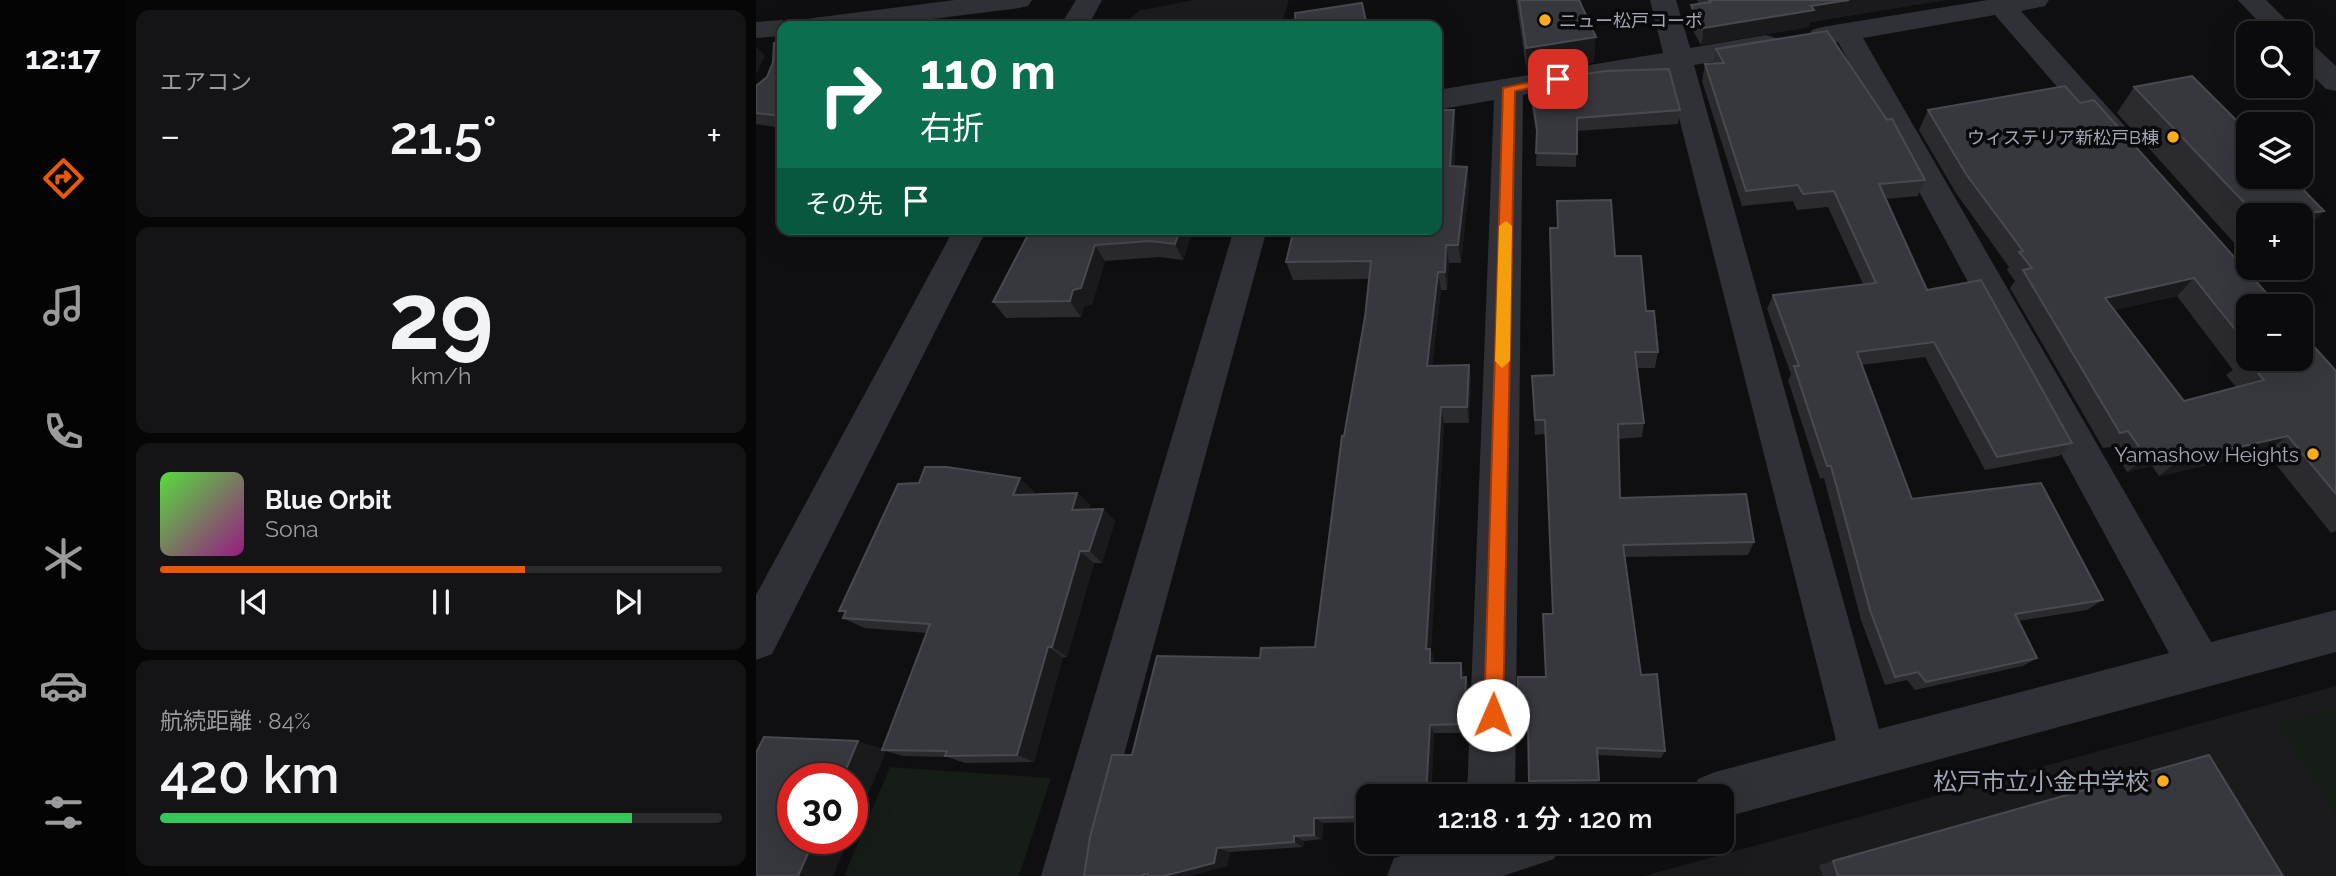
<!DOCTYPE html>
<html lang="ja">
<meta charset="utf-8">
<style>
:root{--surface:#0b0b0d;--page:#141416;--text:#f1f3f6;--muted:#9a9b9d;--line:#2b2b2e;--accent:#ea580c}
body{margin:0;font-family:Raleway,"Noto Sans JP",sans-serif;background:var(--page);color:var(--text);height:100vh;display:flex;flex-direction:column;font-size:26px;white-space:nowrap}
*{box-sizing:border-box;margin:0}
p{font-size:23px;color:var(--muted)}
.icon{flex:none;width:38px;height:38px;fill:none;stroke:currentColor;stroke-width:2;stroke-linecap:round;stroke-linejoin:round}
.map{position:relative;flex:1;overflow:hidden}
.panel{display:flex;flex-direction:column;gap:10px;padding:10px;background:#060607;width:630px}
.panel>*{flex:none}
.hud{position:absolute;left:21px;top:21px;width:665px;height:214px;border-radius:14px;box-shadow:0 7px 28px #0002,0 0 0 2px var(--line);background:#0b6e4f;color:#fff;overflow:hidden}
.tools{position:absolute;left:1480px;top:21px;display:grid;gap:14px}
.tools a{display:grid;place-items:center;width:77px;height:77px;border-radius:14px;background:var(--surface);box-shadow:0 7px 28px #0002,0 0 0 2px var(--line);font-size:35px}
.speed{position:absolute;left:21px;top:763px;display:flex;gap:14px;font-size:35px;font-weight:700;text-align:center}
.speed>*{display:grid;place-content:center;width:91px;height:91px;border-radius:50%;background:var(--surface);box-shadow:0 7px 28px #0002,0 0 0 2px var(--line);line-height:1}
.speed .limit{border:10px solid #d22;background:#fff;color:#111}
.pin{position:absolute;display:grid;place-items:center;width:60px;height:60px;color:#fff;margin:-30px;border-radius:14px;box-shadow:0 4px 10px #0006}
.me{position:absolute;width:77px;margin:-38px;rotate:1deg;stroke-linejoin:round;filter:drop-shadow(0 0 5px #0008)}
.turn{display:flex;align-items:center;gap:24px;height:147px;padding:0 28px;font-size:32px}
.turn .icon{width:91px;height:91px;stroke-width:2.5}
.turn b{display:block;font-size:49px;line-height:60px}
.then{display:flex;align-items:center;height:66px;padding:0 28px;background:#0003;gap:14px;font-size:26px}
.big{font-size:52px;font-weight:600;line-height:1.1}
.panel .card{flex:1;display:flex;flex-direction:column;justify-content:center;gap:10px;min-width:0;padding:0 24px;border-radius:14px;background:var(--page)}
.panel .dial{align-items:center;gap:0}
.dial b{font-size:91px;line-height:1}
.song{display:flex;align-items:center;gap:21px}
.cover{width:84px;height:84px;border-radius:10px;background:linear-gradient(135deg,hsl(110 70% 55%),hsl(310 70% 35%))}
.played{height:7px;border-radius:4px;background:linear-gradient(90deg,var(--accent) 65%,var(--line) 65%)}
.keys{display:flex;justify-content:space-around;direction:ltr}
.heat{display:flex;justify-content:space-between;align-items:center;font-size:38px;direction:ltr}
.charge{height:10px;border-radius:5px;background:linear-gradient(90deg,#34c759 84%,var(--line) 0)}
.trip{position:absolute;left:600px;top:784px;width:378px;height:70px;border-radius:14px;background:var(--surface);box-shadow:0 7px 28px #0002,0 0 0 2px var(--line);font-weight:600;line-height:70px;text-align:center}
main{display:flex;flex:1;min-height:0}
.tab-bar{display:flex;flex-direction:column;width:126px;justify-content:space-around;align-items:center;background:#040405;color:var(--muted)}
.tab-bar .icon{width:49px;height:49px}
.tab-bar .active{color:var(--accent)}
.tab-bar b{font-size:32px;color:var(--text)}
.map>svg:first-child{display:block}
.built{fill:#1b1b1e}
.green{fill:#161c16}
.lines{fill:none;stroke-linecap:round;stroke-linejoin:round}
.minor{fill:#303136;fill-rule:evenodd}
.tertiary{fill:#303136;fill-rule:evenodd}
.wall{fill:#2b2b2f;fill-rule:evenodd}
.shaded-wall{fill:#1a1a1d}
.building{fill:#37383d;stroke:#484a50;stroke-width:2}
.route{fill:#ea580c;stroke:#983908;stroke-width:2}
.slow{fill:#f59e0b}
.poi-dot{fill:#fbac1e;stroke:#0a0a0c;stroke-width:2.5}
.labels{text-anchor:middle;dominant-baseline:central;stroke-width:7;stroke-linejoin:round;paint-order:stroke}
.far-poi-label{font-size:18px;fill:#a0a6b3;stroke:#0a0a0c;text-anchor:start}
.poi-label{font-size:21px;fill:#a0a6b3;stroke:#0a0a0c;text-anchor:end}
.near-poi-label{font-size:24px;fill:#a0a6b3;stroke:#0a0a0c;text-anchor:end}
</style>
<main>
<nav class="tab-bar">
<b>12:17</b>
<svg class="icon active" aria-label="directions" viewBox="0 0 24 24"><path d="M12 3l9 9-9 9-9-9zM9 14v-3h6M13 9l2 2-2 2"/></svg>
<svg class="icon" aria-label="music" viewBox="0 0 24 24"><path d="M9 18V5l10-2v13"/><circle cx="6" cy="18" r="3"/><circle cx="16" cy="16" r="3"/></svg>
<svg class="icon" aria-label="phone" viewBox="0 0 24 24"><path d="M5 4h4l2 5-3 2q2 4 5 5l2-3 5 2v4C11 20 4 13 5 4z"/></svg>
<svg class="icon" aria-label="climate" viewBox="0 0 24 24"><path d="M12 3v18M4 7l16 10M4 17L20 7"/></svg>
<svg class="icon" aria-label="car" viewBox="0 0 24 24"><path d="M5 17H2v-5l4-1 3-4h7l3 4 3 1v5h-3M9 17h6M6 11h13"/><circle cx="7" cy="17" r="2"/><circle cx="17" cy="17" r="2"/></svg>
<svg class="icon" aria-label="filters" viewBox="0 0 24 24"><path d="M4 7h16M4 17h16"/><circle cx="9" cy="7" r="2"/><circle cx="15" cy="17" r="2"/></svg>
</nav>
<section class="panel">
<div class="card"><p>エアコン</p>
<div class="heat"><a>−</a><b class="big">21.5°</b><a>+</a></div>
</div>
<div class="card dial"><b>29</b><p>km/h</p></div>
<div class="card">
<div class="song"><i class="cover"></i><div><b>Blue Orbit</b><p>Sona</p></div></div>
<div class="played"></div>
<div class="keys"><svg class="icon" aria-label="previous" viewBox="0 0 24 24"><path d="M18 5L8 12l10 7zM5 5v14"/></svg><svg class="icon" aria-label="pause" viewBox="0 0 24 24"><path d="M8 5v14M16 5v14"/></svg><svg class="icon" aria-label="next" viewBox="0 0 24 24"><path d="M6 5l10 7-10 7zM19 5v14"/></svg></div>
</div>
<div class="card"><p>航続距離 · 84%</p><b class="big">420 km</b><div class="charge"></div></div>
</section>
<div class="map">
<svg width="1580" height="876" viewBox="0 0 1580 876">
<rect width="100%" height="100%" fill="#0f0f11"/>
<!-- built -->
<g class="built">
<polygon points="438,0 533,0 525,26 370,26 373,19 385,10"/>
<polygon points="1580,686 1580,876 888,876"/>
</g>
<!-- green -->
<g class="green">
<polygon points="1580,707 1580,816 1520,724"/>
<polygon points="134,767 295,778 263,876 88,876"/>
</g>
<g class="lines">
<!-- minor -->
<g class="minor">
<polygon points="894,0 920,0 934,48 1010,35 1020,38 1024,44 1020,50 1010,53 938,65 1123,729 1413,653 1082,42 1066,45 1056,42 1052,36 1056,30 1066,27 1232,0 1293,0 1289,6 1265,11 1376,134 1380,141 1376,148 1365,151 1354,148 1239,15 1107,38 1455,642 1580,610 1580,652 966,818 966,796 935,796 942,779 959,772 1080,740 911,70 767,95 759,796 711,796 738,100 681,110 681,90 907,53"/>
<polygon points="478,229 511,229 335,876 285,876"/>
<polygon points="690,842 806,842 798,859 747,876 631,876 638,858"/>
</g>
<!-- tertiary -->
<g class="tertiary">
<polygon points="199,0 276,0 272,6 263,8 120,26 43,26 47,20 57,18"/>
<polygon points="320,0 346,0 332,26 304,26"/>
<polygon points="1482,0 1510,0 1543,33 1513,33"/>
<polygon points="26,20 39,26 26,26 26,36 0,38 0,22"/>
<polygon points="1545,40 1555,43 1580,66 1580,91 1570,89 1545,65"/>
<polygon points="198,229 231,229 16,654 0,660 0,595"/>
</g>
</g>
<!-- wall -->
<g class="wall">
<polygon points="760,0 823,0 838,62 771,73"/>
<polygon points="941,0 1189,0 1054,22 1053,27 945,45 932,22 935,5 943,4"/>
<polygon points="26,43 26,128 0,124 0,86 11,77"/>
<polygon points="960,49 1169,180 1162,196 1130,199 1171,290 1316,443 1303,456 1229,470 1169,357 1105,365 1156,499 1347,600 1331,610 1262,621 1281,658 1267,666 1159,690 1151,680 1129,685 1105,620 1068,478 1064,479 1032,380 1035,374 1011,309 1017,295 1107,284 1072,207 1041,210 1037,201 986,206 946,81 949,64 957,64"/>
<polygon points="774,83 924,110 922,124 821,131 820,167 780,166 781,138 774,96"/>
<polygon points="1378,87 1568,211 1545,233 1545,215 1493,215 1493,244 1481,246 1361,113"/>
<path d="M1172,110l321,196v53l87,12v160l-5,2 -65,-81 -107,24 -7,-10 -25,6 -16,-25 -8,1 -93,-160 5,-7 -8,-11 2,-3 -53,-74 -37,-63zM1421,296l56,74 -7,5 10,12 -52,14 -70,-91z"/>
<polygon points="700,129 698,166 711,167 713,186 705,263 693,263 691,290 685,290 676,366 713,365 715,382 713,423 688,423 675,650 678,659 678,663 708,673 708,677 710,677 713,687 711,733 678,733 675,796 612,796 612,822 567,823 566,839 548,841 547,847 474,852 471,866 376,755 504,658 559,647 588,436 609,317 613,279 537,280 530,262"/>
<polygon points="801,201 859,256 890,311 902,352 899,368 881,368 888,423 886,437 863,439 864,498 998,542 992,555 868,557 885,675 909,751 905,758 842,755 843,780 841,786 773,787 772,731 762,732 761,724 789,677 797,614 789,434 779,435 776,376 798,375 794,228 801,228"/>
<polygon points="275,229 437,229 427,260 403,257 349,261 336,304 328,306 325,317 250,318 237,302"/>
<polygon points="163,483 278,491 277,494 321,493 334,505 333,509 347,509 359,521 346,563 338,563 311,657 307,657 278,762 209,763 191,757 147,756 130,751 96,831 171,633 108,628 87,618 89,613 83,611"/>
<polygon points="1077,861 1527,876 1067,876 1063,865"/>
</g>
<!-- shaded-wall -->
<g class="shaded-wall">
<polygon points="1093,0 1189,0 1054,22 1053,27 945,45 948,28 1055,6"/>
<polygon points="840,37 838,62 771,73 770,48"/>
<polygon points="0,46 9,56 0,75"/>
<polygon points="698,110 700,129 696,186 694,166"/>
<polygon points="711,167 713,186 705,263 702,245"/>
<polygon points="1568,211 1545,233 1545,215 1542,215"/>
<polygon points="424,229 437,229 427,260 419,244"/>
<polygon points="1493,235 1493,244 1481,246"/>
<polygon points="339,245 349,261 336,304 328,306 325,317 314,301 317,290"/>
<polygon points="690,245 693,263 691,290 689,272"/>
<polygon points="682,272 685,290 674,383 671,366"/>
<polygon points="1438,278 1421,296 1334,315 1349,298"/>
<polygon points="713,365 715,382 713,423 711,407"/>
<polygon points="685,407 688,423 675,650 678,659 678,673 670,649"/>
<polygon points="1532,436 1510,452 1403,476 1422,461"/>
<polygon points="1415,451 1396,466 1371,472 1390,457"/>
<polygon points="264,478 278,491 271,507 257,495"/>
<polygon points="321,493 334,505 329,523 316,510"/>
<polygon points="347,509 359,521 346,563 333,551"/>
<polygon points="324,551 338,563 311,657 296,647"/>
<polygon points="292,647 307,657 278,762 261,755"/>
<polygon points="705,663 708,673 708,687 705,678"/>
<polygon points="710,677 713,687 711,733 708,724"/>
<polygon points="674,725 678,733 675,796 670,796"/>
<polygon points="102,741 131,750 126,750 130,751 96,831 96,779 86,779"/>
<polygon points="558,818 567,823 566,839 558,835"/>
<polygon points="538,836 548,841 547,847 538,842"/>
<polygon points="59,838 93,838 77,876 42,876"/>
<polygon points="461,848 474,852 471,866 434,876 408,876"/>
</g>
<!-- building -->
<g class="building">
<polygon points="763,0 823,0 840,37 770,48"/>
<polygon points="953,0 1093,0 1055,6 1058,10 948,28 935,5 955,2"/>
<polygon points="606,3 611,26 540,26 539,13"/>
<polygon points="1071,31 1131,120 1136,119 1169,180 1123,184 1171,290 1225,280 1316,443 1241,457 1178,342 1101,352 1156,499 1285,483 1347,600 1259,614 1281,658 1170,682 1162,672 1139,677 1114,610 1075,466 1071,466 1038,366 1043,366 1017,295 1120,283 1078,191 1047,194 1042,185 990,191 949,64 968,63 960,49"/>
<polygon points="18,43 26,43 26,116 0,113 0,86 11,77 17,62"/>
<polygon points="913,69 924,110 821,118 821,154 780,153 781,129 774,83 849,71"/>
<polygon points="1436,76 1493,133 1493,177 1535,177 1568,211 1542,215 1500,215 1378,87"/>
<polygon points="1309,86 1324,103 1338,100 1522,306 1493,306 1493,347 1438,278 1349,298 1428,401 1508,380 1490,358 1493,357 1493,359 1545,359 1545,332 1580,371 1580,494 1532,436 1422,461 1415,451 1390,457 1372,431 1364,433 1267,270 1276,268 1263,252 1267,251 1210,174 1172,110"/>
<polygon points="681,110 698,110 694,166 711,167 702,245 690,245 689,272 682,272 671,366 713,365 711,407 685,407 670,649 674,649 674,663 705,663 705,678 710,677 708,724 674,725 670,796 612,796 612,817 558,818 558,835 538,836 538,842 461,848 458,863 408,876 392,876 391,874 383,876 328,876 334,837 356,755 376,755 401,656 504,658 505,648 559,647 586,436 588,436 609,317 615,261 530,262 538,229 681,229"/>
<polygon points="855,200 859,256 885,256 890,311 898,311 902,352 879,352 888,423 862,424 864,498 990,494 998,542 867,545 885,675 901,674 909,751 841,748 843,780 773,781 772,724 761,724 762,677 790,677 787,614 797,614 789,420 779,420 776,376 798,375 794,228 802,228 801,201"/>
<polygon points="275,229 424,229 419,244 394,241 339,245 325,288 317,290 314,301 237,302"/>
<polygon points="169,467 191,467 264,478 257,495 321,493 316,510 347,509 333,551 324,551 296,647 292,647 261,755 189,756 191,751 126,750 174,624 87,618 90,611 83,611 142,484 163,483"/>
<polygon points="8,737 102,741 86,779 37,779 37,838 59,838 42,876 0,876 0,753"/>
<polygon points="1453,755 1527,876 1082,876 1077,861"/>
</g>
<!-- route -->
<polygon class="route" points="802,76 807,79 806,82 759,91 747,715 744,721 737,724 731,721 728,715 747,88"/>
<!-- slow -->
<polygon class="slow" points="750,221 756,226 754,361 746,368 739,361 743,226"/>
<!-- markers -->
<g class="poi-dot">
<circle cx="789" cy="20" r="7"/>
<circle cx="1417" cy="137" r="7"/>
<circle cx="1557" cy="454" r="7"/>
<circle cx="1407" cy="781" r="7"/>
</g>
<g class="labels">
<!-- far-poi labels -->
<g class="far-poi-label">
<text x="803" y="20">ニュー松戸コーポ</text>
<text x="1403" y="137" text-anchor="end">ウィステリア新松戸B棟</text>
</g>
<!-- poi labels -->
<g class="poi-label">
<text x="1543" y="454">Yamashow Heights</text>
</g>
<!-- near-poi labels -->
<g class="near-poi-label">
<text x="1393" y="781">松戸市立小金中学校</text>
</g>
</g>
</svg>
<div class="tools">
<a><svg class="icon" aria-label="search" viewBox="0 0 24 24"><circle cx="10" cy="10" r="6"/><path d="M15 15l6 6"/></svg></a>
<a><svg class="icon" aria-label="layers" viewBox="0 0 24 24"><path d="M12 4l9 5-9 5-9-5zM3 14l9 5 9-5"/></svg></a>
<a>+</a>
<a>−</a>
</div>
<div class="speed"><div class="limit">30</div></div>
<div class="pin" style="left:802px;top:79px;background:#d93025"><svg class="icon" aria-label="arrive" viewBox="0 0 24 24"><path d="M6 21V4h12l-3 4 3 4H6"/></svg></div>
<svg class="me" style="left:737px;top:715px" viewBox="-20 -20 40 40"><circle r="19" fill="#fff"/><path d="M0-13L10 11 0 6-10 11z" fill="#ea580c"/></svg>
<div class="trip">12:18 · 1 分 · 120 m</div>
<div class="hud">
<div class="turn"><svg class="icon" aria-label="right" viewBox="0 0 24 24"><path d="M7 20v-9h11M14 6l5 5-5 5"/></svg><div><b>110 m</b>右折</div></div>
<div class="then">その先<svg class="icon" aria-label="arrive" viewBox="0 0 24 24"><path d="M6 21V4h12l-3 4 3 4H6"/></svg></div>
</div>
</div>
</main>
